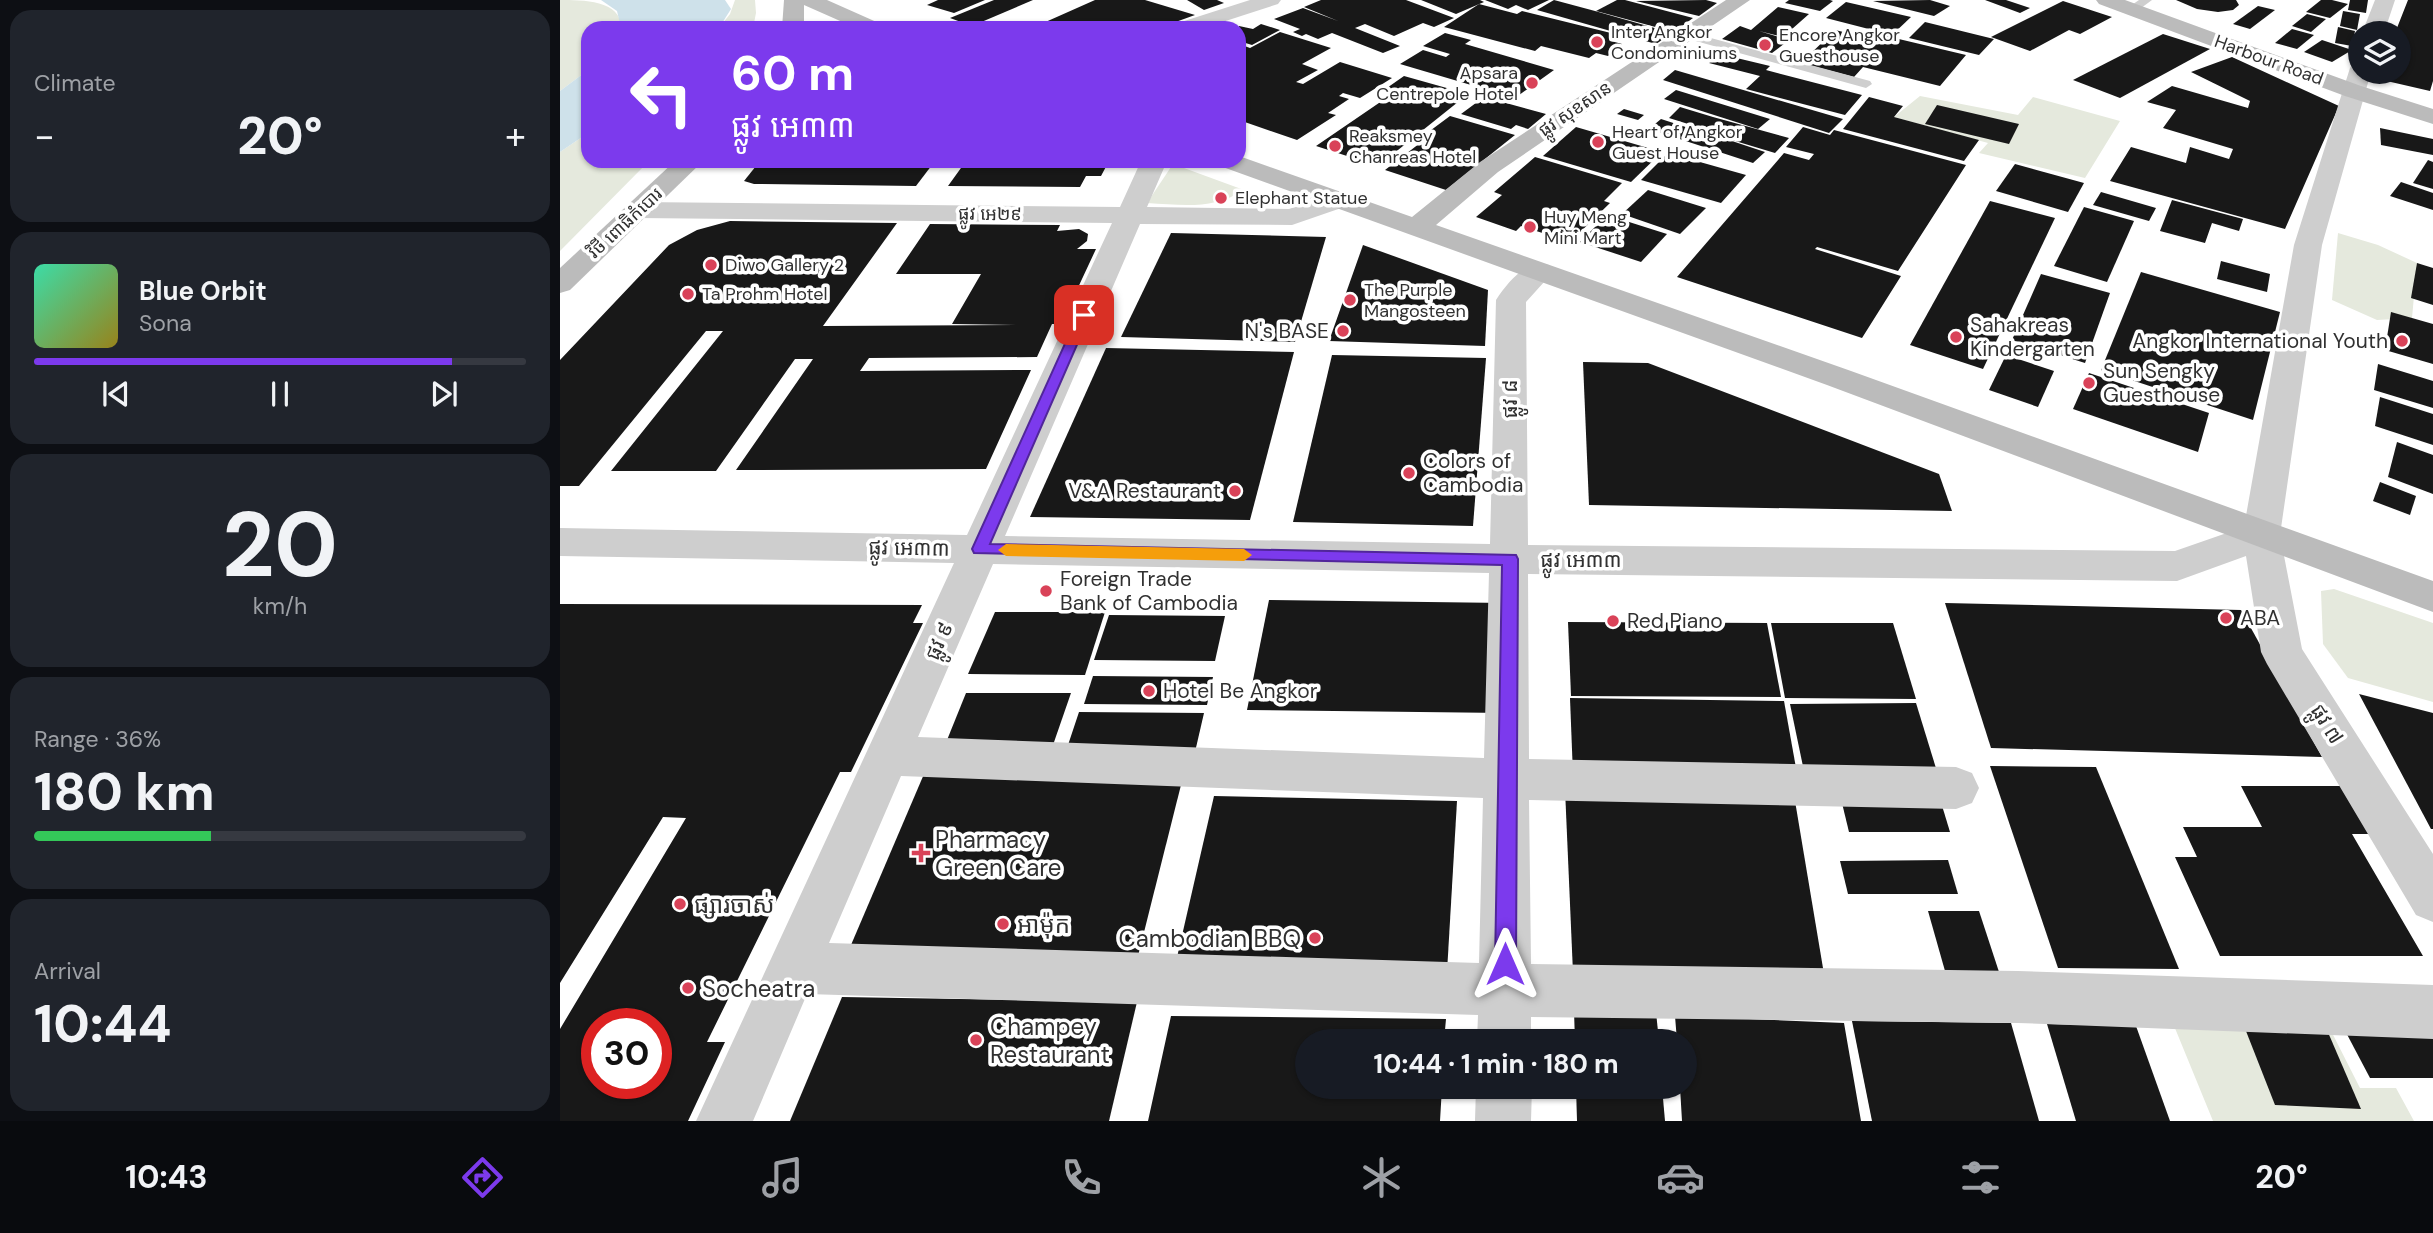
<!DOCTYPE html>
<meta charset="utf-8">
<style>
:root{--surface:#171b24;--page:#20242c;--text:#f1f3f6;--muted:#9ea1a6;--line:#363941;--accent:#7c3aed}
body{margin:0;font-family:"DM Sans","Noto Sans Khmer",sans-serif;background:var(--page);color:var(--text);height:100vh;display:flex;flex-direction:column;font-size:26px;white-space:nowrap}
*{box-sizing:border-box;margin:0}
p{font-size:23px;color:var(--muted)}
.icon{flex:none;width:38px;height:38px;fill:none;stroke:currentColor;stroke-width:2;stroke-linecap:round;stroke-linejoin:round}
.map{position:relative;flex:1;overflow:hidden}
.details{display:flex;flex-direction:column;gap:10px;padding:10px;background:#0d0f14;width:560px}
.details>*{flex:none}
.banner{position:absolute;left:21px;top:21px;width:665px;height:147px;border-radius:21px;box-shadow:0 2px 5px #0004;background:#7c3aed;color:#fff;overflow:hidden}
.fabs{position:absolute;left:1788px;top:21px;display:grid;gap:14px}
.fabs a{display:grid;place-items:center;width:63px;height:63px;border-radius:50%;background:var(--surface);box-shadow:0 2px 5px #0004;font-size:35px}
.speed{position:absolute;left:21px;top:1008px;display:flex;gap:14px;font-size:35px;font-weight:700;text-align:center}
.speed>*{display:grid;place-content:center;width:91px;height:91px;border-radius:50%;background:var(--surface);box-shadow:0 2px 5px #0004;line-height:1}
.speed .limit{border:10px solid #d22;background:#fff;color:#111}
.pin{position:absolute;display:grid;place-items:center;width:60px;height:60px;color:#fff;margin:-30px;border-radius:14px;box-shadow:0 4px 10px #0006}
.me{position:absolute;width:77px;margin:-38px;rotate:0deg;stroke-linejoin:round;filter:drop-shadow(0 0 5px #0008)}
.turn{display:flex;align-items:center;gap:24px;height:147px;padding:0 35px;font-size:32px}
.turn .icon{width:91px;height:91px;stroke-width:2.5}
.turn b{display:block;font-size:49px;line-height:60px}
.big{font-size:52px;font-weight:800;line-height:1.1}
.details .widget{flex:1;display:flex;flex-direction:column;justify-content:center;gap:10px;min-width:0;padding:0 24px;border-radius:21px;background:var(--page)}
.details .dial{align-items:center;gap:0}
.dial b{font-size:91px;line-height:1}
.song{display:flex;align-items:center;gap:21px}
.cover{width:84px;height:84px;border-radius:10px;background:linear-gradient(135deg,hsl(160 70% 55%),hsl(50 70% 35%))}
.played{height:7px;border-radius:4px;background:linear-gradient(90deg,var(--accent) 85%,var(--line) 85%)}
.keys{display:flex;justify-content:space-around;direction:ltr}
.heat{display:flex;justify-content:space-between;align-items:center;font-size:38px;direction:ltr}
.charge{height:10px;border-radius:5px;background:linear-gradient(90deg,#34c759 36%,var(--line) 0)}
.trip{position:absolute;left:735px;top:1029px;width:402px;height:70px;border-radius:35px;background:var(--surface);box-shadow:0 2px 5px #0004;font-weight:800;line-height:70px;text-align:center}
.menu{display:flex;height:112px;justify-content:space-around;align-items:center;background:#090b0e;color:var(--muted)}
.menu .icon{width:49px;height:49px}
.menu .on{color:var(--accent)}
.menu b{font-size:32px;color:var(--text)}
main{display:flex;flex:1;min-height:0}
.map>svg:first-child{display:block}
.green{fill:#e5e9dd}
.water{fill:#cee1ea}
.building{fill:#181818;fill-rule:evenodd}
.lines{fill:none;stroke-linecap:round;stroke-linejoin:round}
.lane{fill:#cecece;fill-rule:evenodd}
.street{fill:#cecece;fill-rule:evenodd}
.secondary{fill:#bbb;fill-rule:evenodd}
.route{fill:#7c3aed;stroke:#51269a;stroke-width:2}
.slow{fill:#f59e0b}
.poi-dot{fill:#d94258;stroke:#fff;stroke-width:2.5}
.labels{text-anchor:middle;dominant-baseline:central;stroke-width:7;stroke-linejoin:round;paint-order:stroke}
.far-poi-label{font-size:18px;fill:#313131;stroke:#fff;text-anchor:start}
.far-street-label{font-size:18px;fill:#313131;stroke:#fff}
.poi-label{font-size:21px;fill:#313131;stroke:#fff;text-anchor:start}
.street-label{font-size:21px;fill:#313131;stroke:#fff}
.near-poi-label{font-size:24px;fill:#313131;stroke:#fff;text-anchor:start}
</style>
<main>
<section class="details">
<div class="widget"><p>Climate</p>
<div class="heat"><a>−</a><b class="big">20°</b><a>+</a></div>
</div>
<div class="widget">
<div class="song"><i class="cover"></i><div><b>Blue Orbit</b><p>Sona</p></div></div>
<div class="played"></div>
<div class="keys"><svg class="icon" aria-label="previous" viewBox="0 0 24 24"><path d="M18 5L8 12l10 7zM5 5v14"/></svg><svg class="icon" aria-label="pause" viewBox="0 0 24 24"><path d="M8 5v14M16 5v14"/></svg><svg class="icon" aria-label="next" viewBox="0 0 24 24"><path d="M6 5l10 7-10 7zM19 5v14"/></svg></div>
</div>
<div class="widget dial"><b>20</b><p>km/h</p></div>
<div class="widget"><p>Range · 36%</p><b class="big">180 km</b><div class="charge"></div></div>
<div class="widget"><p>Arrival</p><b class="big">10:44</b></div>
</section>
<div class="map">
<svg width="1873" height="1121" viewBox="0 0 1873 1121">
<rect width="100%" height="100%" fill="#fff"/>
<!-- green -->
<g class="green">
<path d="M0,0c22,0 62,0 61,28h-33v42l-28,21z"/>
<polygon points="175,0 195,0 196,13 193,28 159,28 170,14"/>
<polygon points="1360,96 1458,115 1473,97 1560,121 1525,178 1419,153 1428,143 1334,117"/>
<polygon points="28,133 28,161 89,161 0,251 0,152"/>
<path d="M613,164l71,26c-31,20 -61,15 -97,13z"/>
<polygon points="1778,233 1818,245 1857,263 1852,318 1817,320 1772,300"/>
<polygon points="1774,589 1873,623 1873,702 1788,678 1763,644 1761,591"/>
<polygon points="1763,1015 1800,1088 1836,1088 1854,1121 1653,1121 1610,1016"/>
</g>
<!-- water -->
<g class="water">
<polygon points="41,0 165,0 171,9 159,28 61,28 57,11"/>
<polygon points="28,70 28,133 0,152 0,91"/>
</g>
<!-- building -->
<g class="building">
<polygon points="378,0 425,0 394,13 367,5"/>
<polygon points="434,0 473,0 412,26 390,18"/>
<polygon points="535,0 585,0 635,15 599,28 472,28"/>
<polygon points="627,0 657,0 664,3 644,10"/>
<polygon points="761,0 846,0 894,18 874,27 863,23 834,36 805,24 795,28 840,46 823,53 772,33 758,39 746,34 742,36 733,32 740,29 714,19 743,8 778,21 744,7"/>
<polygon points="861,0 920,0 924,2 896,14"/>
<polygon points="925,0 989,0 968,10 956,5 948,9"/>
<polygon points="994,0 1035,11 1112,33 1096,44 977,10"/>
<polygon points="1057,0 1065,0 1133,18 1114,32 1036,11"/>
<polygon points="1146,0 1157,3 1139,16 1076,1"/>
<polygon points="1229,0 1270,0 1273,1 1260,11 1225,3"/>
<polygon points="1370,0 1390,6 1374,16 1313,1"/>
<polygon points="1425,0 1446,0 1470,8 1460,13"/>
<polygon points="1616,0 1676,0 1679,5 1673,10 1658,12 1637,9"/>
<polygon points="1761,0 1772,0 1788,4 1770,18 1746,12"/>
<polygon points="1790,0 1808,0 1806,13 1788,10"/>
<polygon points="1848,0 1873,0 1873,81 1870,91 1818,79 1820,72 1839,72 1839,33 1835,33"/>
<polygon points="1503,1 1552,17 1520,34 1509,30 1470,51 1431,37"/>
<polygon points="1286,2 1351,17 1332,35 1266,18"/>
<polygon points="919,4 957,14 962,11 1059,35 1051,41 1062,44 1048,56 1036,53 1029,58 981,46 975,51 884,27"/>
<polygon points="1698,6 1715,10 1690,29 1673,24"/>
<polygon points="1218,7 1249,14 1223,37 1199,31 1229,40 1212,53 1162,39 1180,26 1191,30"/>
<polygon points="1783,11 1800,14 1797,30 1780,26"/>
<polygon points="1747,14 1766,19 1751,32 1732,26"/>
<polygon points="1365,22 1434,39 1419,55 1349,38"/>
<polygon points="701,24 720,30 692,45 679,41 679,26 693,29"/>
<polygon points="1778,27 1795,31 1792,46 1775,43"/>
<polygon points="1732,29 1754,35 1737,49 1715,43"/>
<polygon points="1275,30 1296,35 1301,30 1406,55 1380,86 1303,67 1294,77 1241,63"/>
<polygon points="720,32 771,48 742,64 758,70 736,82 743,84 780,62 832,78 800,98 783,93 779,96 789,99 768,113 776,115 737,140 679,120 679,44 690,48"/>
<polygon points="885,33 911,40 905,44 994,70 955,98 840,64 863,50 886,57 890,54 863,46"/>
<polygon points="1603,34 1650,49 1560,98 1513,80"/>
<polygon points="1762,40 1792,50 1772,62 1744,52"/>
<polygon points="1160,54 1210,66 1206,70 1302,95 1285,115 1186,89 1200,76 1149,63"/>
<polygon points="1672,57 1779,106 1725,229 1550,181 1571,147 1626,163 1630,147 1669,159 1673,149 1603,128 1616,110 1587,102 1612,86 1688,108 1690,101 1631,72"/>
<polygon points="1115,70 1283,119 1269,133 1103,80"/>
<polygon points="844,76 908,94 818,166 756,146 835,92 824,90"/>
<polygon points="1116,90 1210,119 1198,129 1104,99"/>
<polygon points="924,97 986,114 968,129 956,125 951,129 901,114"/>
<polygon points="1309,97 1343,106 1334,117 1419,140 1404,161 1283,129"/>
<polygon points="1377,105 1459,124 1449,144 1365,124"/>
<polygon points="1120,107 1153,117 1229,138 1215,153 1142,131 1205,152 1193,163 1089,129 1101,119 1138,131 1141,128 1109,118"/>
<polygon points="1064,109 1084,115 1078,120 1057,114"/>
<polygon points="890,116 955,135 886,190 825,170 864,140 859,139"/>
<polygon points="1016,127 1102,152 1071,182 983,156"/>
<polygon points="1243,127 1270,135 1274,130 1406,165 1338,271 1257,247 1255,249 1341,276 1302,338 1117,277 1224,153 1249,160 1254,154 1226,147"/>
<polygon points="1820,128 1873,139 1873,155 1821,145"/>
<polygon points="1108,153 1186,175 1161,203 1081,180"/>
<polygon points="975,157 1062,183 1044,201 1050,203 1010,242 961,226 956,231 916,217 942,195 934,192"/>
<polygon points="1868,160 1873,162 1873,189 1853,183"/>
<polygon points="200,161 375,161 356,186 194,184 184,181"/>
<polygon points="406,161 549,161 541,176 526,176 520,187 388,186"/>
<polygon points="1455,164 1524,183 1508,212 1436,191"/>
<polygon points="1841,182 1873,193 1873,210 1830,196"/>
<polygon points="1088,190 1146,208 1120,234 1062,214"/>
<polygon points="1541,192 1596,208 1589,221 1533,205"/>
<polygon points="1612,200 1683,219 1679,231 1652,223 1645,243 1600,231"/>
<polygon points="1430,201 1495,218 1423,369 1350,345"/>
<polygon points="1524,207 1574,221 1547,282 1494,266"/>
<polygon points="1047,215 1107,234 1081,262 1020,242"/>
<polygon points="170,221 337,223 263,326 456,325 392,324 421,274 336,274 370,224 500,225 497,231 519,229 528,234 527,241 517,249 536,249 501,324 492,324 477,357 309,358 300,371 471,370 426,469 176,470 253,359 235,359 156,471 51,471 163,331 146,331 19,486 0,486 0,360 109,245 137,230"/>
<polygon points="611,233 766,237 735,342 561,337"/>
<polygon points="803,245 928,290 925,346 769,341"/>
<polygon points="1661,261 1710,274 1707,292 1657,279"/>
<polygon points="1857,263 1873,268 1873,305 1851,298"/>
<polygon points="1581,272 1720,312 1693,420 1541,370"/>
<polygon points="1481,274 1550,293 1525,363 1452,340"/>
<polygon points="1831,312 1873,324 1873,364 1825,350"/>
<polygon points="546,348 734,352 690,520 470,517"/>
<polygon points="772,355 926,358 913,526 733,522"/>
<polygon points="1446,355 1494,371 1478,407 1429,390"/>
<polygon points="1023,362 1088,363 1379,474 1392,511 1029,505"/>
<polygon points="1818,364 1873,381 1873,408 1814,390"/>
<polygon points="1529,373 1649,413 1638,452 1513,409"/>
<polygon points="1820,397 1873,414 1873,445 1815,426"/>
<polygon points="1837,442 1873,455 1873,494 1828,477"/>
<polygon points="1820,482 1856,496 1850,515 1813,501"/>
<polygon points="709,600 946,603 945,713 687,710"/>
<polygon points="1385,603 1681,610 1762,757 1431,748"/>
<path d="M0,604l362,1 -9,18h10l-72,149h-11l-133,270h18l-37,79h-128v-92l126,-211 -23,-1 -103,166zM37,1024h59v59h-59z"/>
<polygon points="435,612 545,612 525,675 408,674"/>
<polygon points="549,615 665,616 655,661 534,660"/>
<polygon points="1008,622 1207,623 1221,697 1011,696"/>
<polygon points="1211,623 1333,623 1356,699 1225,698"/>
<polygon points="533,676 653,677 647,705 524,704"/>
<polygon points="406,693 511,693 493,745 385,745"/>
<polygon points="1799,694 1873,713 1873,829 1871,829"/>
<polygon points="1010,698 1224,701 1238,779 1013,775"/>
<polygon points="1356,703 1379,778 1245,776 1230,704"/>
<polygon points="519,712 644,713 635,752 506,751"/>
<polygon points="1430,766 1536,767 1619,969 1498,968"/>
<polygon points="364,774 623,777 578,956 288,952"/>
<polygon points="1681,786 1796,786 1825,834 1792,834 1863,956 1660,956 1615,857 1637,857 1623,827 1702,827"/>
<polygon points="1005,789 1234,795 1265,980 1013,973"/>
<polygon points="654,796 897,801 887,972 615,966"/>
<polygon points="1281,799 1380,799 1390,832 1289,832"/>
<polygon points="1388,860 1398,894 1288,894 1280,861"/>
<polygon points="1368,911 1419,911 1441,978 1387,978"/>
<polygon points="282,997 577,1002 549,1121 230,1121"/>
<polygon points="1014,1011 1096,1012 1099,1041 1015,1041"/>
<polygon points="611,1016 886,1019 884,1041 747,1041 747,1087 882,1087 880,1121 588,1121"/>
<polygon points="1115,1016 1284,1023 1301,1121 1122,1121 1120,1087 1125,1087 1125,1041 1117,1041"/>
<polygon points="1292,1021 1451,1023 1479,1121 1312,1121"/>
<polygon points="1781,1023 1873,1023 1873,1078 1810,1078"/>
<polygon points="1487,1024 1576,1026 1610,1121 1516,1121"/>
<polygon points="1684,1026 1767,1030 1801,1109 1715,1105"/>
<polygon points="1016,1087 1102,1087 1105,1121 1017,1121"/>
</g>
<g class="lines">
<!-- lane -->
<g class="lane">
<polygon points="1579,0 1592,0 1577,11 1569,11 1569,7"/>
<polygon points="1125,31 1310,81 1312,84 1306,88 1121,37 1121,33"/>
</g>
<!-- street -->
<g class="street">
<polygon points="690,0 721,0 718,4 644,28 611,28 615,24"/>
<polygon points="1815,0 1835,0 1824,33 1802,33"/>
<path d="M1801,61v11h10l-49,173 -42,290 22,114 131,205v68l-17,-7 -149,-251 -6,-12 -15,-96 -69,25 -649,-7 1,185 427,8 16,6 7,15 -7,15 -16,6 -427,-9 2,164 487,7 415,14v54l-415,-16 -487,-6v24h-54l1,-26 -671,-21 -54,127h-57l258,-558 -394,-7v-28l407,7 145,-312 -474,-5 -10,-2 -4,-6 4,-6 10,-2 482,5 21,-46h26l-20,46 142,2 49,-17 9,2 4,6 -4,6 -55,19 -152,-1 -135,312 485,8 6,-244c12,-18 30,-41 53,-35l5,6 -28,31 2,243 647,6 69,-24 50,-282 56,-177 3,-5zM433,564l496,9 -5,185 -566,-21zM341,776l582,22 -4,165 -650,-20z"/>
<polygon points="916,1087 972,1087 971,1121 915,1121"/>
</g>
<!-- secondary -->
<g class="secondary">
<polygon points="224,0 267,0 321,24 325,28 296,28 244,5 244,28 222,28"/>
<polygon points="1166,0 1190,0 938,172 876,225 1291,371 1873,581 1873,612 1267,385 660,166 656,161 679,161 679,156 852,217 920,162"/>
<polygon points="1536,0 1565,0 1801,86 1873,109 1873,124 1785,96 1539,4"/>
<polygon points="115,161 143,161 10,290 0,293 0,268"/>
</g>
</g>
<!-- route -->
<polygon class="route" points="524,312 530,315 430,544 956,555 958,559 956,964 953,971 945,974 938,971 935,964 942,565 414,553 412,549 518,315"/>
<!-- slow -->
<polygon class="slow" points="446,544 684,549 692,555 684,561 446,556 438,550"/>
<!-- markers -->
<g class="poi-dot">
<circle cx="1037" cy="42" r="7"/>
<circle cx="1205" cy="45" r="7"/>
<circle cx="972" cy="83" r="7"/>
<circle cx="1038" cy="142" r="7"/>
<circle cx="775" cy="146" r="7"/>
<circle cx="661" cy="198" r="7"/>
<circle cx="970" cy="227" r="7"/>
<circle cx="151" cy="265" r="7"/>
<circle cx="128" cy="294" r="7"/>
<circle cx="790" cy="300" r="7"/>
<circle cx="783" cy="331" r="7"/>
<circle cx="1396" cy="337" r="7"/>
<circle cx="1842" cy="341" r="7"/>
<circle cx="1529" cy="383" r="7"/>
<circle cx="849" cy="473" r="7"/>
<circle cx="675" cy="491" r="7"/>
<circle cx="486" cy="591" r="7"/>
<circle cx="1666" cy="618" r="7"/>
<circle cx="1053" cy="621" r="7"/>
<circle cx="589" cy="691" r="7"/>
<path d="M357.5 842.5h7v7h7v7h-7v7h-7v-7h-7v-7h7z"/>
<circle cx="120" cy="904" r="7"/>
<circle cx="443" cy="924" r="7"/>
<circle cx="755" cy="938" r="7"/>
<circle cx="128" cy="988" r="7"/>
<circle cx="416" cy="1040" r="7"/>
</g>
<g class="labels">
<!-- far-poi labels -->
<g class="far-poi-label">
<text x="1051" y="32">Inter Angkor<tspan x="1051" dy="21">Condominiums</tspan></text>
<text x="1219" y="35">Encore Angkor<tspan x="1219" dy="21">Guesthouse</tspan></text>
<text x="958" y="73" text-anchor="end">Apsara<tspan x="958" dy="21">Centrepole Hotel</tspan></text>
<text x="1052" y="132">Heart of Angkor<tspan x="1052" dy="21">Guest House</tspan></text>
<text x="789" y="136">Reaksmey<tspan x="789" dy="21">Chanreas Hotel</tspan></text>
<text x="675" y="198">Elephant Statue</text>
<text x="984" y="217">Huy Meng<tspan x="984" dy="21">Mini Mart</tspan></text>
<text x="165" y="265">Diwo Gallery 2</text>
<text x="804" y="290">The Purple<tspan x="804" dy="21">Mangosteen</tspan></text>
<text x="142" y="294">Ta Prohm Hotel</text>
</g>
<!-- far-street labels -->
<g class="far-street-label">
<text transform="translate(1709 60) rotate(20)">Harbour Road</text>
<text transform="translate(1015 109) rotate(-34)">ផ្លូវ សុខសាន</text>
<text transform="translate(430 214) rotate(1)">ផ្លូវ អេ២៩</text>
<text transform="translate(65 223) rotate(-43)">វិថី ពោធិកំបោរ</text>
</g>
<!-- poi labels -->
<g class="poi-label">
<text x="1410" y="325">Sahakreas<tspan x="1410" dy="24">Kindergarten</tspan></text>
<text x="769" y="331" text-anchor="end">N's BASE</text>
<text x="1828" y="341" text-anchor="end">Angkor International Youth</text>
<text x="1543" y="371">Sun Sengky<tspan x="1543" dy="24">Guesthouse</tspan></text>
<text x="863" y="461">Colors of<tspan x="863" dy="24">Cambodia</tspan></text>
<text x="661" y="491" text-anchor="end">V&amp;A Restaurant</text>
<text x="500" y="579">Foreign Trade<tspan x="500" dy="24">Bank of Cambodia</tspan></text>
<text x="1680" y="618">ABA</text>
<text x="1067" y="621">Red Piano</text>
<text x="603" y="691">Hotel Be Angkor</text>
</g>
<!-- street labels -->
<g class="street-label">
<text transform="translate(950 399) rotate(-90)">ផ្លូវ ៨</text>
<text transform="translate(349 548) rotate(1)">ផ្លូវ អេ៣៣</text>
<text x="1021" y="560">ផ្លូវ អេ៣៣</text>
<text transform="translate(379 641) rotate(-66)">ផ្លូវ ៩</text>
<text transform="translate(1767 724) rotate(58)">ផ្លូវ ៧</text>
</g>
<!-- near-poi labels -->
<g class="near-poi-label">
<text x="375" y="839">Pharmacy<tspan x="375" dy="28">Green Care</tspan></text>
<text x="134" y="904">ផ្សារចាស់</text>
<text x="457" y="924">អាម៉ុក</text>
<text x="741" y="938" text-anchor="end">Cambodian BBQ</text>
<text x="142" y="988">Socheatra</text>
<text x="430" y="1026">Champey<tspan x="430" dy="28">Restaurant</tspan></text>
</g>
</g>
</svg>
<div class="fabs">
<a><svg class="icon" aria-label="layers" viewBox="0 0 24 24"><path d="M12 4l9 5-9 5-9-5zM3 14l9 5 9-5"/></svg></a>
</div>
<div class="speed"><div class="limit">30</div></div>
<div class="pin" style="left:524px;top:315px;background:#d93025"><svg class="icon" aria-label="arrive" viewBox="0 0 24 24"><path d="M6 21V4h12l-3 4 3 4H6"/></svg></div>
<svg class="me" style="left:945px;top:964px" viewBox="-20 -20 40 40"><path d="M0-17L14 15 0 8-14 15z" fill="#7c3aed" stroke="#fff" stroke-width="4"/></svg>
<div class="trip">10:44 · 1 min · 180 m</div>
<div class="banner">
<div class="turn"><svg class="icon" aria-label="left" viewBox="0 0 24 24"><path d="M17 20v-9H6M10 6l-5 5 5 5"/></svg><div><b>60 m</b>ផ្លូវ អេ៣៣</div></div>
</div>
</div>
</main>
<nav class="menu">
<b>10:43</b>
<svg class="icon on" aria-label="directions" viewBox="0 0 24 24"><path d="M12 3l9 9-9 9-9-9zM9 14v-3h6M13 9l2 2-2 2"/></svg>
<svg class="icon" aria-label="music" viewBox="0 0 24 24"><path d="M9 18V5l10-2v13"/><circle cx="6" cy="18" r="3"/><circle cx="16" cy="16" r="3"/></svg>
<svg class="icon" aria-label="phone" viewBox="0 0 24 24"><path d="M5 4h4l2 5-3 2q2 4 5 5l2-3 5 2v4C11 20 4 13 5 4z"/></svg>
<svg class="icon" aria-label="climate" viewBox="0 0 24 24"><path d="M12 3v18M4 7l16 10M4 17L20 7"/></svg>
<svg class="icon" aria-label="car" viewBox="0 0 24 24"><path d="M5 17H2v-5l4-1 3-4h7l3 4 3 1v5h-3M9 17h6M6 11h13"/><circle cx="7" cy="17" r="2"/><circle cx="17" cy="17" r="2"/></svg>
<svg class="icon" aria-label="filters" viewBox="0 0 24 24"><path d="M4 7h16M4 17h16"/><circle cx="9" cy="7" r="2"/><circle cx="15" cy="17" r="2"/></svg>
<b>20°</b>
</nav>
